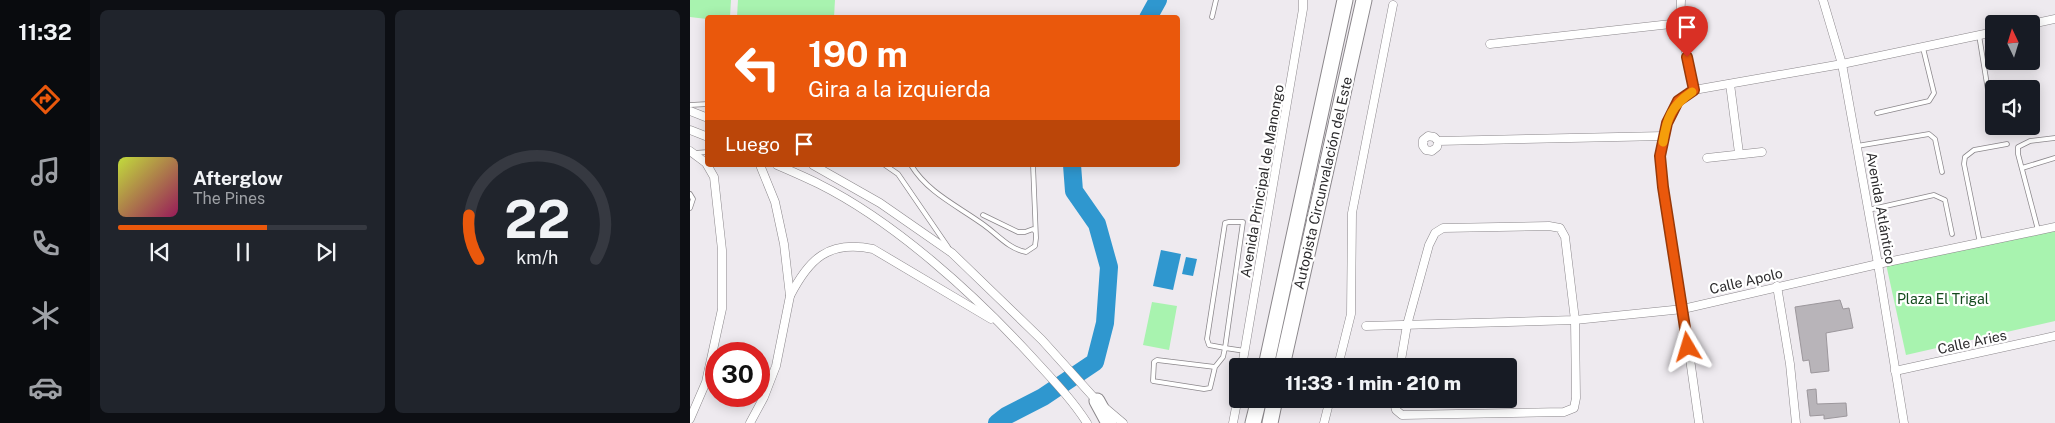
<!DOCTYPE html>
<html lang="es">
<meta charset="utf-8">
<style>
:root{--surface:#171b24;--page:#20242c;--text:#f1f3f6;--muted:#9ea1a6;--line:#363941;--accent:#ea580c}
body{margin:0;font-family:"Public Sans",sans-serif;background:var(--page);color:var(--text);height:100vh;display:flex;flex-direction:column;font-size:19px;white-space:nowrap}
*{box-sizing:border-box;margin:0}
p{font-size:16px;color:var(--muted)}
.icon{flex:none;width:28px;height:28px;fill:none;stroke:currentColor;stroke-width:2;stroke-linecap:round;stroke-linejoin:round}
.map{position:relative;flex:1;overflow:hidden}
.panel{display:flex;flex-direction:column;gap:10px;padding:10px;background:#0d0f14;width:600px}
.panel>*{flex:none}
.hud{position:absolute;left:15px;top:15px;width:475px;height:152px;border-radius:5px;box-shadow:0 2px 12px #0003;background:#ea580c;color:#fff;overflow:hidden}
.needle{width:32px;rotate:356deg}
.tools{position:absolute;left:1295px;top:15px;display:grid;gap:10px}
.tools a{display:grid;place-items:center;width:55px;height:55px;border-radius:5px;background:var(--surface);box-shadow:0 2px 12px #0003;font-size:25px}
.speed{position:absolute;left:15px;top:342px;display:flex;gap:10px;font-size:25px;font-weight:700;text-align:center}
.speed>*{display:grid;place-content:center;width:65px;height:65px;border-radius:50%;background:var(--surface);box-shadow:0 2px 12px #0003;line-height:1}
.speed .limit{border:8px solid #d22;background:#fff;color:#111}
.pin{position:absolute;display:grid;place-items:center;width:42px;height:42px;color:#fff;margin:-51px -21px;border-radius:50% 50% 50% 0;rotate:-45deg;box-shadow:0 0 5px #0007}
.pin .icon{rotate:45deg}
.me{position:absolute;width:55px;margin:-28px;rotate:353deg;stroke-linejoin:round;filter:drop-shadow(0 0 4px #0008)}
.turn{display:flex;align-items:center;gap:18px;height:105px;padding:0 20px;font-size:22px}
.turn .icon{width:65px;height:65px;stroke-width:2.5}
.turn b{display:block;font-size:35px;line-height:42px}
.then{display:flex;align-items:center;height:48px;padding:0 20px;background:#0003;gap:10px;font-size:19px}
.panel .widget{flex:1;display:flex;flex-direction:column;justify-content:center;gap:8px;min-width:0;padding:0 18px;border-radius:8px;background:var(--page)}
.panel .dial{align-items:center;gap:0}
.dial svg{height:130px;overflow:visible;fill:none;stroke:var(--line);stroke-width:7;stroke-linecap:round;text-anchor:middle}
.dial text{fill:var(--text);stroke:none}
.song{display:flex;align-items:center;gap:15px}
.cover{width:60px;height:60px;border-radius:8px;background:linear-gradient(135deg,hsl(70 70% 55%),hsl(330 70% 35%))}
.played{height:5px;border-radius:2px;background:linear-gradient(90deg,var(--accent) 60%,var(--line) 60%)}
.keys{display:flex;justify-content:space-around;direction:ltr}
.panel .tiles{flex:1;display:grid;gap:10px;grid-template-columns:repeat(2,1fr)}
.trip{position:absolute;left:539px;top:358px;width:288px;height:50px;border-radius:5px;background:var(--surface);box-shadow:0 2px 12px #0003;font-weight:800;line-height:50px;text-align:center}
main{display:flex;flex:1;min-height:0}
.dock{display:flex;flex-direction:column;width:90px;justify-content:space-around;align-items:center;background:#090b0e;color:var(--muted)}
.dock .icon{width:35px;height:35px}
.dock .selected{color:var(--accent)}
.dock b{font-size:22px;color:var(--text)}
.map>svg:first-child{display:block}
.green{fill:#a8f3af}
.water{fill:#2f97cf}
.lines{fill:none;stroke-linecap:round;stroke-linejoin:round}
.river{stroke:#2f97cf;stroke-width:18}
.building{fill:#b8b4b9;stroke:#9c979c}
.service-casing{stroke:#8b878b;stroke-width:5.5}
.minor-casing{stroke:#8b878b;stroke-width:9}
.motorway-casing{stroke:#8b878b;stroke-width:17}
.service{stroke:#fff;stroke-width:4}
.minor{stroke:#fff;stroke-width:8}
.motorway{stroke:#fff;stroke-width:15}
.route-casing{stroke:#983908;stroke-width:12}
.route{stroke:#ea580c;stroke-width:9}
.slow{stroke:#f59e0b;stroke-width:9}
.labels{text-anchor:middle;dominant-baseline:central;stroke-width:4.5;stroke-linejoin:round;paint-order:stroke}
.street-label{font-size:14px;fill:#2c2b2d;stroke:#fff}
.park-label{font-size:14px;fill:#144b1e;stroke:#fff}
</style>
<main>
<nav class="dock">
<b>11:32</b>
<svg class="icon selected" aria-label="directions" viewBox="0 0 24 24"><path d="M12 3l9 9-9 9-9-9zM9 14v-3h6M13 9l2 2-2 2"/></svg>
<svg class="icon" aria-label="music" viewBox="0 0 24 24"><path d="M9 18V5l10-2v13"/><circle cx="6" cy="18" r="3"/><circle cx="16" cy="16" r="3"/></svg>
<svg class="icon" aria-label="phone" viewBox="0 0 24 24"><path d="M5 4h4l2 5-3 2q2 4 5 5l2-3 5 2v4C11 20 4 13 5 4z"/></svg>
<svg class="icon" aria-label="climate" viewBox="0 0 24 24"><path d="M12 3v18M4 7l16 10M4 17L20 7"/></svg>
<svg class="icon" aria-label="car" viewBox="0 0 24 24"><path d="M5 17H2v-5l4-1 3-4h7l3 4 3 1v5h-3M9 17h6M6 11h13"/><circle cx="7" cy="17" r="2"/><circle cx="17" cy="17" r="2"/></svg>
</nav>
<section class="panel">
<div class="tiles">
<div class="widget">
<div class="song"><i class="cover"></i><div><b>Afterglow</b><p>The Pines</p></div></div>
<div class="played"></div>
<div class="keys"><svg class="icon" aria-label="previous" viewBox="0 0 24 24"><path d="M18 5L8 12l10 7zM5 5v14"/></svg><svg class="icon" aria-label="pause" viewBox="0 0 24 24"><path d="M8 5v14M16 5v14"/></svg><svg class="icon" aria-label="next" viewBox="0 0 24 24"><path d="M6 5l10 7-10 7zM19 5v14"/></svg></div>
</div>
<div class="widget dial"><svg viewBox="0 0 100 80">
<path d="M14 69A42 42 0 1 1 86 69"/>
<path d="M14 69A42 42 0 0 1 8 42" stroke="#ea580c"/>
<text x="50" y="56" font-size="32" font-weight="700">22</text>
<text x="50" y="72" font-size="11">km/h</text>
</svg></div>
</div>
</section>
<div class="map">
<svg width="1365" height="423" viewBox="0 0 1365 423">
<rect width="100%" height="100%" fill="#eeeaef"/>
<!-- green -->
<g class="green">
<polygon points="0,0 41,0 40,17 18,18 17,19 0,17"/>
<polygon points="48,0 145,0 144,17 47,17"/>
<polygon points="1365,231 1365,321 1216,355 1196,264"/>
<polygon points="462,302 487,306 479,350 453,345"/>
</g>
<!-- water -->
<g class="water">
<polygon points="471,250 491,254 483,290 463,286"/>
<polygon points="496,257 507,259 503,276 492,274"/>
</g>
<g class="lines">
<!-- river -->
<g class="river">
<polyline points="458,18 468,0"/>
<polyline points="307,423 316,416 353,397 405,362 415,323 419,267 407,224 384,191 382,165"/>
</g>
</g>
<!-- building -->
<g class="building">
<polygon points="1150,300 1153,309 1159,308 1163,328 1136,333 1139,371 1121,373 1119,360 1113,361 1105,307"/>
<polygon points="1126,389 1127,404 1156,403 1157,416 1134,419 1134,415 1120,416 1117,390"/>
</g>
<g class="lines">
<!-- service casing -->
<g class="service-casing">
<g id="service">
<polyline points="522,17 526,0"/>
<polyline points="1289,35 1301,109"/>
<polyline points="0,105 18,104"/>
<polyline points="1187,113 1239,101 1244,93 1233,48"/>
<polyline points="1167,146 1239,134 1245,139 1252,172"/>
<polyline points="5,153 18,152"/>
<polyline points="195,165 208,174 258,247"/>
<path d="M221,165c17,28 47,41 73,60 14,10 25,24 42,27l9,-6 1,-8 -3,-73"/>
<polyline points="1332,168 1365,158"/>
<polyline points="0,194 3,199 0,208"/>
<polyline points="1178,210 1244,195 1255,200 1262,234"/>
<polyline points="293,215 328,232 335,232 343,229 345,231"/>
<polygon points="539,222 553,222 535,348 519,345 517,339 535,223"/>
<polyline points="1348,230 1328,154 1328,147 1340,141 1365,138"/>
<polyline points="1290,243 1274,164 1275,157 1284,150 1317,144"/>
<polyline points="525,367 467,360 464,362 463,381 514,389 520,388 525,367 533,357 535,348 555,351"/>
</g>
</g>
<!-- minor casing -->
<g class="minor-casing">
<g id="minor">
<polyline points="1133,0 1152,64 1188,264 1214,423"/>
<polyline points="990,23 991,0"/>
<polyline points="1341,24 1365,19"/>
<polyline points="800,44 990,23 1004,90"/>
<polyline points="1040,84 1049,153"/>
<polyline points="0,111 18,118"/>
<polyline points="0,130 18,137"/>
<polyline points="748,141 747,147 742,151 736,150 733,146 733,140 738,136 744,137 748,141 974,136"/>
<polyline points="0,151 16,163 24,177 32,250 32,309 16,382 0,419"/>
<polyline points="1017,158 1072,152"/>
<path d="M87,165c14,6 28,12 42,19 76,38 155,110 212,172 20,22 40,42 56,67"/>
<polyline points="123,165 190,203 262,253 352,340 407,401 433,423"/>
<polyline points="1087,286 1100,364 1106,423"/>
<path d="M100,296c19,-37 38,-56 83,-47l118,70"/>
<polyline points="676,326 885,320 993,309 1188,264 1365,227"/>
<polyline points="552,366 613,9 613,0"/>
<polyline points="648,366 661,314 662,213 703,5"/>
<polyline points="1205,371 1365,336"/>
<polyline points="703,399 706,410 712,415 874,412 884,408 886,398 885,320 875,237 870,228 859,226 753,228 745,233 739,245 717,325 710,366"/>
<polyline points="60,423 74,397 86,366 100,296 94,244 85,202 70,165"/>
<polyline points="543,423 548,397"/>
<polyline points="634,423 640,399"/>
<polyline points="1009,423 993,309 973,187 970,156 977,123 988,101 1004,90 1152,64 1304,32"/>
</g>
</g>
<!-- motorway casing -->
<g class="motorway-casing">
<g id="motorway">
<polyline points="576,366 655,0"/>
<polyline points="592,366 674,0"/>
<polyline points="407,401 419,423"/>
<polyline points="563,423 569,399"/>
<polyline points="580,423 585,399"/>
</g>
</g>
<!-- service -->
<use href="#service" class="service"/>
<!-- minor -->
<use href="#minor" class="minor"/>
<!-- motorway -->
<use href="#motorway" class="motorway"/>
</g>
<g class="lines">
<!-- route casing -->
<g class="route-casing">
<polyline id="route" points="997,57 1004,90 988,101 977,123 970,156 973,187 998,347"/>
</g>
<!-- route -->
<use href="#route" class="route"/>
<!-- slow -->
<path class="slow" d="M973,142c4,-24 8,-36 29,-50"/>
</g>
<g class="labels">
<!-- street labels -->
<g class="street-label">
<text transform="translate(572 181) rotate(-80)">Avenida Principal de Manongo</text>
<text transform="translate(633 183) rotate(-77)">Autopista Circunvalación del Este</text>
<text transform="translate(1191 208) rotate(80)">Avenida Atlántico</text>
<text transform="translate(1056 281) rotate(-13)">Calle Apolo</text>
<text transform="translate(1282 342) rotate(-12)">Calle Aries</text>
</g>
<!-- park labels -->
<g class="park-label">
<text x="1253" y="299">Plaza El Trigal</text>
</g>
</g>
</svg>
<div class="tools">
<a><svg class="needle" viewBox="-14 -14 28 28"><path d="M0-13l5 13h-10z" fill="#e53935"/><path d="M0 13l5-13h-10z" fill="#9ea1a6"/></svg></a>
<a><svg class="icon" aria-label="sound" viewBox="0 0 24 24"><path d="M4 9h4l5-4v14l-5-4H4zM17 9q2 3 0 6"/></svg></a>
</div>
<div class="speed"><div class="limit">30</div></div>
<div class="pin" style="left:997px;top:57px;background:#d93025"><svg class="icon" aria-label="arrive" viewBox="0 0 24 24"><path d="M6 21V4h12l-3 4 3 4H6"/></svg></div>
<svg class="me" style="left:998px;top:347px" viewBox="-20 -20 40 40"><path d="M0-17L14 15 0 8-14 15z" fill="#ea580c" stroke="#fff" stroke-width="4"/></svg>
<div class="trip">11:33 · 1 min · 210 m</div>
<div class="hud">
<div class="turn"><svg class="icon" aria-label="left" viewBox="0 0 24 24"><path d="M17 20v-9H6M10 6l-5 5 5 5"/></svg><div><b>190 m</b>Gira a la izquierda</div></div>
<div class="then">Luego<svg class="icon" aria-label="arrive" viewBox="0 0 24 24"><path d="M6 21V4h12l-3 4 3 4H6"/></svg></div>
</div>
</div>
</main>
